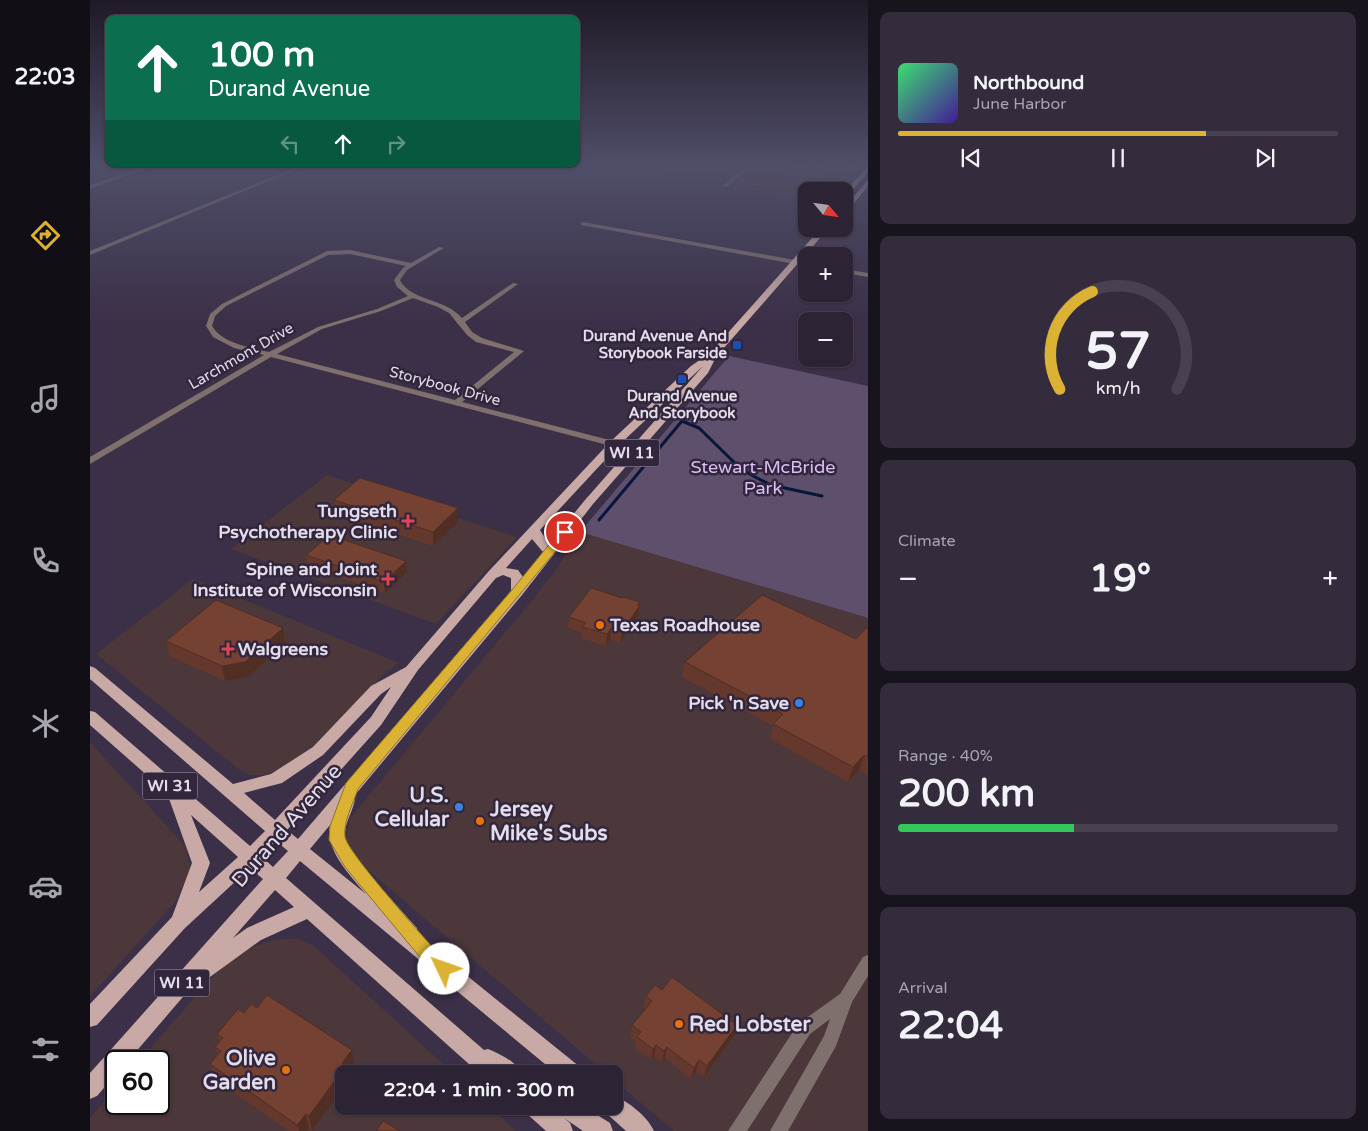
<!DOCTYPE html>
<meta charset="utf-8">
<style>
:root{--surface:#2c2435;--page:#342c3d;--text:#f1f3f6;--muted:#a6a4ad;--line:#484150;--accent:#dbb233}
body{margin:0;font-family:"Varela Round",sans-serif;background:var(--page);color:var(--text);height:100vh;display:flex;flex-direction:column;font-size:19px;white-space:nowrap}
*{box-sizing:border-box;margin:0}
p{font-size:16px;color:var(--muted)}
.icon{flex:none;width:28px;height:28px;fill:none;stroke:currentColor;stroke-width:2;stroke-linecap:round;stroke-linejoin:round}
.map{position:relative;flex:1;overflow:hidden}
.sheet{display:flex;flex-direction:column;gap:12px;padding:12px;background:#18141d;width:500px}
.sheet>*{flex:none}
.top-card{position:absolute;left:15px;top:15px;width:475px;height:152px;border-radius:10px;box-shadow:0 1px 4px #0004,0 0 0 1px var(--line);background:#0b6e4f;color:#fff;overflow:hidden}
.needle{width:32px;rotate:119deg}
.tools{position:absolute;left:708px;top:182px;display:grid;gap:10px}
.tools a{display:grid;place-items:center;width:55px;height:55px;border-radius:10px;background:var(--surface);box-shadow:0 1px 4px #0004,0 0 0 1px var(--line);font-size:25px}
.speed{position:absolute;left:15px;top:1050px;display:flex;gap:10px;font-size:25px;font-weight:700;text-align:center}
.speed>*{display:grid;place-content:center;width:65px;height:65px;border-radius:50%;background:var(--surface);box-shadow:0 1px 4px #0004,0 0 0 1px var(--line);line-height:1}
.speed .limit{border:2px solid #111;border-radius:8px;background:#fff;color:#111}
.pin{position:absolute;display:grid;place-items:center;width:42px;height:42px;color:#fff;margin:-21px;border:2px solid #fff;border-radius:50%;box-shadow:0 1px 5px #0007}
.me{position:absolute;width:55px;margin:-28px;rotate:312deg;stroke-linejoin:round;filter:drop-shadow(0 0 4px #0008)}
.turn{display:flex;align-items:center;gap:18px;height:105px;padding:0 20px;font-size:22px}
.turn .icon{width:65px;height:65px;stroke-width:2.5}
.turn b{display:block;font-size:35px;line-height:42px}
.lanes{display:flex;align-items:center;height:48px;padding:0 20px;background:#0003;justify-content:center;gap:25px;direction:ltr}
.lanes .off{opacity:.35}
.big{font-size:38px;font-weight:800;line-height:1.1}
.sheet .widget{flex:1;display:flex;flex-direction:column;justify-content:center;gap:8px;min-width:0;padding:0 18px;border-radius:10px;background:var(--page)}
.sheet .dial{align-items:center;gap:0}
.dial svg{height:130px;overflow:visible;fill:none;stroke:var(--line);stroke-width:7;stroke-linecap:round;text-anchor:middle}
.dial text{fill:var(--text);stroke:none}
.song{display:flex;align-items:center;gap:15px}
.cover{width:60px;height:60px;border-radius:8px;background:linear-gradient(135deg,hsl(140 70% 55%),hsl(260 70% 35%))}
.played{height:5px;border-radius:2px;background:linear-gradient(90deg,var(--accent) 70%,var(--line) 70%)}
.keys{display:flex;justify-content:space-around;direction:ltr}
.heat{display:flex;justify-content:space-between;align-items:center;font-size:28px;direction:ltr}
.charge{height:8px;border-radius:4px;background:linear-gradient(90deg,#34c759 40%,var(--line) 0)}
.trip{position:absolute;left:245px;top:1065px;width:288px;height:50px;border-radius:10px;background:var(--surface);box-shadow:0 1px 4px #0004,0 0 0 1px var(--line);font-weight:800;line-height:50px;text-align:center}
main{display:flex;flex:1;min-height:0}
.menu{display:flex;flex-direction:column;width:90px;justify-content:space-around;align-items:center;background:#120e15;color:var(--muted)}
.menu .icon{width:35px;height:35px}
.menu .selected{color:var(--accent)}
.menu b{font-size:22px;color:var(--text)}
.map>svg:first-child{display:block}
.commercial{fill:#4c373a}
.green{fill:#5e4f6d}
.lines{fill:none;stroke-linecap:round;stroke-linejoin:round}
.stream{stroke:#07163a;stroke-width:3}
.minor{fill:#7f706e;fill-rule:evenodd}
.primary{fill:#c8a9a6;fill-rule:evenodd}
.wall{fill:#64382c}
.shaded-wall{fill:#512e24}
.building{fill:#744133;stroke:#512e24}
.route{fill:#dbb233;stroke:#8e7421}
.transit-dot{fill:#1a4fb4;stroke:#31263c;stroke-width:2}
.health-dot{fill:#e0444e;stroke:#31263c;stroke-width:2}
.food-dot{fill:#e8710a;stroke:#31263c;stroke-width:2}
.shop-dot{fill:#3f7fe0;stroke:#31263c;stroke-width:2}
.labels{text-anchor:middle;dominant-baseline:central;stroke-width:5;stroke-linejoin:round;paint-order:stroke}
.far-poi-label{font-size:15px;font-weight:bold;fill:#e3dceb;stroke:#31263c;text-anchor:end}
.far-street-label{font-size:15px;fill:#e3dceb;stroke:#31263c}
.shield{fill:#31263c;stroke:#aea5b6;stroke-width:1}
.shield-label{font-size:16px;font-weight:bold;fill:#e3dceb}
.park-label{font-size:18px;fill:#dbbff8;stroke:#31263c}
.poi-label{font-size:18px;font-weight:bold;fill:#e3dceb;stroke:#31263c;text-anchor:end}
.near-poi-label{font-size:21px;font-weight:bold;fill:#e3dceb;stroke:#31263c;text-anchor:end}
.near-street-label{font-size:21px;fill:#e3dceb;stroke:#31263c}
</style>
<main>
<nav class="menu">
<b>22:03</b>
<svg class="icon selected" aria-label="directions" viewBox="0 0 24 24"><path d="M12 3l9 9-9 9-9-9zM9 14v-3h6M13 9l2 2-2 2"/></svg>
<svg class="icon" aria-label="music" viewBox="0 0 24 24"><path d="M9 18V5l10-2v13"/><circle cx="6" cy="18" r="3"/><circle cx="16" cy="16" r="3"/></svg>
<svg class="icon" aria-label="phone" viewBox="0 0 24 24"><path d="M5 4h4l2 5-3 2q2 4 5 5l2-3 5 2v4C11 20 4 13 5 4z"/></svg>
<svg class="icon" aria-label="climate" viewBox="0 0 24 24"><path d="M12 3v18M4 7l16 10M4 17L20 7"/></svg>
<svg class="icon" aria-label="car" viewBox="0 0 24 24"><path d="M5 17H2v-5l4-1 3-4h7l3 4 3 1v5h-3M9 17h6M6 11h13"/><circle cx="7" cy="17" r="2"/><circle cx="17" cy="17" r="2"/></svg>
<svg class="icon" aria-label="filters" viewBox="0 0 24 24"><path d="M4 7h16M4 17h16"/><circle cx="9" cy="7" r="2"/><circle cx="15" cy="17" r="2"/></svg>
</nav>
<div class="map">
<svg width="778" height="1131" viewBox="0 0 778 1131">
<rect width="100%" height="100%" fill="#3b3047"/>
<!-- commercial -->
<g class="commercial">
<polygon points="545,164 774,164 749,191 716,191 716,199 641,187 649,180"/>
<polygon points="237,475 427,537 346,624 141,549"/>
<polygon points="490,532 778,618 778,1131 584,1131 524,1080 524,1074 517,1074 278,870 255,843 260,818 443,599 467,568"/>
<polygon points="103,579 309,663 293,675 223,749 190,770 175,775 160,775 147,768 6,654"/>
<polygon points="0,742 95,846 101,870 86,901 0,996"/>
<polygon points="207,938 224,946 364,1074 254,1074 254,1106 399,1106 426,1131 0,1131 0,1118 26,1087 26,1104 69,1104 69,1061 49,1061 135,963 158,949 182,940"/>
</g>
<!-- green -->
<polygon class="green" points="639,356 778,386 778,618 490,532"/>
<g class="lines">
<!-- stream -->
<polyline class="stream" points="509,520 592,421 609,428 650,468 665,477 681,485 732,496"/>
<!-- minor -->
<g class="minor">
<polygon points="62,164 69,164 0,189 0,185"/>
<polygon points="214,164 220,164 0,255 0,251"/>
<polygon points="659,164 664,164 637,187 633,187 633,185"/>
<polygon points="727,164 740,164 776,169 778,171"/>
<polygon points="493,222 716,262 716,266 491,225 491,223"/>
<path d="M349,247l5,1 -37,22 -7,10c10,21 45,18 62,38l51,-35 5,1 -53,38 7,10 10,6 42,13 -62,51 155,40v4h-6l-340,-89 -181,107v-7l174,-102 -30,-7 -21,-11 -7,-11 4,-12 12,-10 105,-53 23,-1 61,13zM260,254l56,12 -3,2 -9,12 3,7 11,9 -31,13 -59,18 -49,25c-19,-5 -46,-8 -57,-26l3,-10 11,-10 102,-51zM323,298l25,9 11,6 18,22 9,7 38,10 -59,48 -178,-46 45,-25 59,-18z"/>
<polygon points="754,269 778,273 778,277 754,273"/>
<polygon points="778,955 778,976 762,1002 746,1046 698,1131 680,1131 734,1036 740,1019 720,1034 657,1131 638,1131 708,1024 750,994 773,957"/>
</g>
<!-- primary -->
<g class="primary">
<polygon points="778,166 778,172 756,198 754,199 754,193"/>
<polygon points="778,180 778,186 756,213 754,214 754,208"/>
<path d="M730,229h8l-112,128 -8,16 -115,131 -71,91 -167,200c1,13 -11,26 -10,41 3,17 58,76 72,92l1,8 162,131 3,7h-26l-257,-213 -14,17 198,172 4,-1c12,5 29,13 34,25h-42l-173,-155 -46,21 -58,42 -9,2 -66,77h-12v13l-19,22 -7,3v-26l173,-194 -13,-11 -65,60 -88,97 -7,2v-23l82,-87 20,-54 -25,-70 -77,-68v-14l5,1 155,134 15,-15 -175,-152v-13l5,2 138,116 38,-10 42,-27 58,-61 35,-19 82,-95 122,-130 81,-76 19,-13zM613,366l-118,134 -36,44 -9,-14 78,-84zM442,539l11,13 -20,25 -5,-7 -12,-2zM413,575l8,3v13l-213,248 -11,-9 94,-105 37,-55 78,-92zM301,687l-20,30 -96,103 -31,-27 38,-10 41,-28 58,-61zM101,815l47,42 -39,35 11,-29zM240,825c-5,26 21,51 36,69l-56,-45zM186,841l12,10 -15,16 -12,-11zM185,890l19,17 -47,21 -14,10z"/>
<path d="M524,1096c14,5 34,21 40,35h-28l-20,-18 -4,-7h12z"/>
<polygon points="432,1106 460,1106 466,1111 463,1106 493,1106 520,1123 523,1131 493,1131 474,1118 480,1123 483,1131 456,1131 436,1113"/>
</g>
</g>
<!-- wall -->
<g class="wall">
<polygon points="742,164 741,171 733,180 718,178 720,171 714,177 686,172 687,166"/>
<polygon points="244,500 368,508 368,522 343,546 246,514"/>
<polygon points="216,555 317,572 295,593 217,566"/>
<polygon points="550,605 548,616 530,643 520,639 516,646 492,639 492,633 478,628 479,617"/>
<polygon points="778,629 778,775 769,770 758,782 680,739 683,726 592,677 595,662 766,639"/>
<polygon points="76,641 195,643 158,677 135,681 79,656"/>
<polygon points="572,990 647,1025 644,1036 614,1077 606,1072 601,1079 575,1058 572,1062 564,1056 561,1060 545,1048 546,1042 540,1037 542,1025 555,1009 553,1008 556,996"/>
<polygon points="154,1013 264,1064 254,1074 222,1131 219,1129 217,1131 199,1131 124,1079 120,1064 128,1055 125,1047 129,1042 127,1034"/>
</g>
<!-- shaded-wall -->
<g class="shaded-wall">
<polygon points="721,164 726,164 726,165 714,177 715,170"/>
<polygon points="742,164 741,171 733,180 734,173"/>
<polygon points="368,508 368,522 343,546 343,532"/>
<polygon points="316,561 317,572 295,593 294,582"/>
<polygon points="550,602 548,616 530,643 532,632"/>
<polygon points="193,628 195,643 158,677 135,681 132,666"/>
<polygon points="521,628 520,639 516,646 517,634"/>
<polygon points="774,755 769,770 758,782 763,767"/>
<polygon points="647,1025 644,1036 614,1077 617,1066"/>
<polygon points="566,1045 564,1056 561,1060 563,1049"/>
<polygon points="577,1047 575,1058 572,1062 574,1051"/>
<polygon points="262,1050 264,1064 258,1074 254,1074 254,1086 222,1131 219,1116 252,1063"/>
<polygon points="609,1060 606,1072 601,1079 604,1068"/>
<polygon points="216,1114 219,1129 217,1131 209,1131 207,1125"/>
</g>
<!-- building -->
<g class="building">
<polygon points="689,164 721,164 715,170 687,166"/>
<polygon points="727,164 742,164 734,173 720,171"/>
<polygon points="270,478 368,508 343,532 244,500"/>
<polygon points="240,535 316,561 294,582 216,555"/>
<polygon points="501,588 532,598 533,597 550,602 548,605 550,605 532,632 521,628 517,634 492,627 496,623 479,617"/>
<polygon points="672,595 766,639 776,628 778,629 778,757 774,755 763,767 683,724 693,714 595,662"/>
<polygon points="126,600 193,628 155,662 132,666 76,641"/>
<polygon points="582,977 647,1025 617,1066 609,1060 604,1068 577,1047 574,1051 566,1045 563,1049 547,1037 551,1032 542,1025 562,1001 556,996 565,985 572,990"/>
<polygon points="177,995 262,1050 252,1063 256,1065 219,1116 216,1114 207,1125 120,1064 131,1051 125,1047 133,1038 127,1034 148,1009 154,1013 161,1004 167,1008"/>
<polygon points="293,1121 310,1131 286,1131"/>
</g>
<!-- sky -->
<linearGradient id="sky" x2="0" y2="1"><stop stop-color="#201a27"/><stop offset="0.51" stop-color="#4f4e69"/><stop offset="1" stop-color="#4f4e69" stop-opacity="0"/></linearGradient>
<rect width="778" height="322" fill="url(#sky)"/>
<!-- route -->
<path class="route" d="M475,529l5,3 -1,3 -211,254c-5,15 -15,33 -13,48 2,15 76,97 91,114l14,12 3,6 -3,5 -6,3 -6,-3 -14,-12 -79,-95 -16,-27 1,-14 16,-43 166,-193 49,-60z"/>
<!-- markers -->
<g class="transit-dot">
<rect x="642" y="340" width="10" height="10" rx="2.5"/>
<rect x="587" y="374" width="10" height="10" rx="2.5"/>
</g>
<g class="health-dot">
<path d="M315.5 513.5h5v5h5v5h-5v5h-5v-5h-5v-5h5z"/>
<path d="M295.5 571.5h5v5h5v5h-5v5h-5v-5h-5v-5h5z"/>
<path d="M135.5 641.5h5v5h5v5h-5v5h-5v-5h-5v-5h5z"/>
</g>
<g class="food-dot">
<circle cx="510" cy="625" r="5"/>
<circle cx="390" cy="821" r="5"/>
<circle cx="589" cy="1024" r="5"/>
<circle cx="196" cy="1070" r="5"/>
</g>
<g class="shop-dot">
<circle cx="709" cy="703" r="5"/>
<circle cx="369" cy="807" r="5"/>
</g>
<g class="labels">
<!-- far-poi labels -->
<g class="far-poi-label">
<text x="637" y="336">Durand Avenue And<tspan x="637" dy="17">Storybook Farside</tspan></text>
<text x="592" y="396" text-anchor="middle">Durand Avenue<tspan x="592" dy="17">And Storybook</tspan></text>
</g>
<!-- far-street labels -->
<g class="far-street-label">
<text transform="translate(151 356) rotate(-30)">Larchmont Drive</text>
<text transform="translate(355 386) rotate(15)">Storybook Drive</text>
</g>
<!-- shield labels -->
<g class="shield">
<rect x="514.5" y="439.5" width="55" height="27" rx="4"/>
<rect x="52.5" y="772.5" width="55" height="27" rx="4"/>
<rect x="64.5" y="969.5" width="55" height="27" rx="4"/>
</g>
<g class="shield-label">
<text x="542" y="453">WI 11</text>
<text x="80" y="786">WI 31</text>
<text x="92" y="983">WI 11</text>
</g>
<!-- park labels -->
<g class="park-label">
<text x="673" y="467">Stewart-McBride<tspan x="673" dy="21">Park</tspan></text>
</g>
<!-- poi labels -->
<g class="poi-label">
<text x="307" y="511">Tungseth<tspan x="307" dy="21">Psychotherapy Clinic</tspan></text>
<text x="287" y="569">Spine and Joint<tspan x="287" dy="21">Institute of Wisconsin</tspan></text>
<text x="520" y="625" text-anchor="start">Texas Roadhouse</text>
<text x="148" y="649" text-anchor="start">Walgreens</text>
<text x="699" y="703">Pick 'n Save</text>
</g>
<!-- near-poi labels -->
<g class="near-poi-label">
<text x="359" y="795">U.S.<tspan x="359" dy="24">Cellular</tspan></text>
<text x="400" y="809" text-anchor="start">Jersey<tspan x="400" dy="24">Mike's Subs</tspan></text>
<text x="599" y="1024" text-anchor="start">Red Lobster</text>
<text x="186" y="1058">Olive<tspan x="186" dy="24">Garden</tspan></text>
</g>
<!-- near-street labels -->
<g class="near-street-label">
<text transform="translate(197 826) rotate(-49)">Durand Avenue</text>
</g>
</g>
</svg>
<div class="tools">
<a><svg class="needle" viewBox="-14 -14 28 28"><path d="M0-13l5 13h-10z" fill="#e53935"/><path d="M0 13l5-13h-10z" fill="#a6a4ad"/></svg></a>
<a>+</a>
<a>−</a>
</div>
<div class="speed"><div class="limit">60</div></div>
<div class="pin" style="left:475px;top:532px;background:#d93025"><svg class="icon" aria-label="arrive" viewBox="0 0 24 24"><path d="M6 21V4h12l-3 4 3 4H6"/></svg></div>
<svg class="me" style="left:354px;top:969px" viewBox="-20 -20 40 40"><circle r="19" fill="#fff"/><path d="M0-13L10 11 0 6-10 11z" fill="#dbb233"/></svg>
<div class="trip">22:04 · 1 min · 300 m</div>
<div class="top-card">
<div class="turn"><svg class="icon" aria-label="ahead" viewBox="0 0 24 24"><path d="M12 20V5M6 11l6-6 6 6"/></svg><div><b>100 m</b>Durand Avenue</div></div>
<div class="lanes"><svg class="icon off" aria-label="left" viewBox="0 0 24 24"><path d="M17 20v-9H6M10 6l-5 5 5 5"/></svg><svg class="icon" aria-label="ahead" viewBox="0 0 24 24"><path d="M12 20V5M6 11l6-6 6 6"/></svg><svg class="icon off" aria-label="right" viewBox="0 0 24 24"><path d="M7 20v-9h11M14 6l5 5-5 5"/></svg></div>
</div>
</div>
<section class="sheet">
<div class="widget">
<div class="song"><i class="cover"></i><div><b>Northbound</b><p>June Harbor</p></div></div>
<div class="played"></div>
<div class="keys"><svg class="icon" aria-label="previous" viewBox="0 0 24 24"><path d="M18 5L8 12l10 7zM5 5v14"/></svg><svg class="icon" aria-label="pause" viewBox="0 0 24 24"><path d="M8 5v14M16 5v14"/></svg><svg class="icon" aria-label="next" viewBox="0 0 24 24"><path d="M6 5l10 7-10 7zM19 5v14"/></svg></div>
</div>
<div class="widget dial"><svg viewBox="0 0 100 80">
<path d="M14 69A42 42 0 1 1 86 69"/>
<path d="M14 69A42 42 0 0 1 34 9" stroke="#dbb233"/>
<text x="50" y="56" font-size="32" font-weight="700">57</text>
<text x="50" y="72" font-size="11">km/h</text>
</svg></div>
<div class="widget"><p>Climate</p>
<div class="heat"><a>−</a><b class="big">19°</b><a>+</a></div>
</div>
<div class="widget"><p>Range · 40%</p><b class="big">200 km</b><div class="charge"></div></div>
<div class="widget"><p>Arrival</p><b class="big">22:04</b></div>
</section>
</main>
